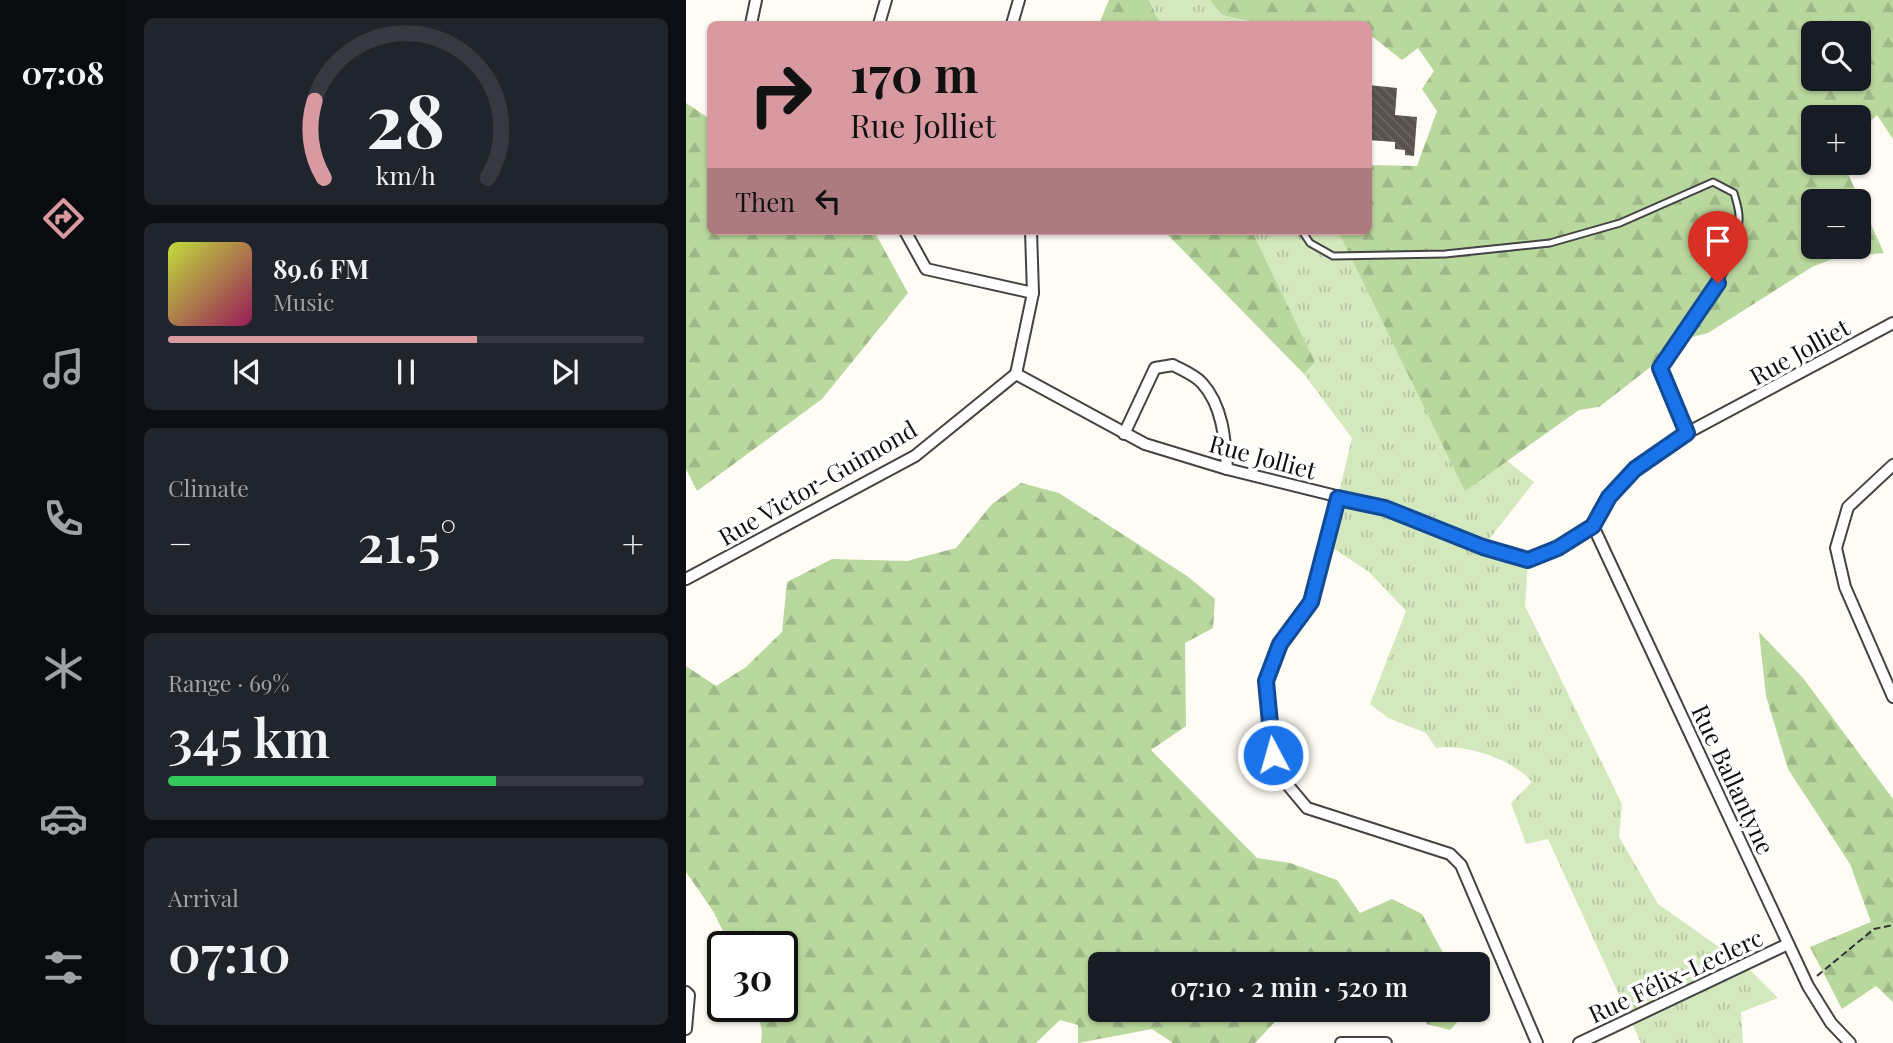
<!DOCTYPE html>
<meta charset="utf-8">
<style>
:root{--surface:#171b24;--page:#20242c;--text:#f1f3f6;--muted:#9ea1a6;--line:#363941;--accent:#d89aa0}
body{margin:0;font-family:"Playfair Display",serif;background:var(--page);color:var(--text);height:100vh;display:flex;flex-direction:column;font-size:26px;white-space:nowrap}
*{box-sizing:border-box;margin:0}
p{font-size:23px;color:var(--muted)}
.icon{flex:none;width:38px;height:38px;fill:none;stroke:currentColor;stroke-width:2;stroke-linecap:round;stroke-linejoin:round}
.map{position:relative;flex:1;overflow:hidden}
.details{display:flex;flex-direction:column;gap:18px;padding:18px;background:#0d0f14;width:560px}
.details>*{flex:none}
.guide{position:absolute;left:21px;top:21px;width:665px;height:214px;border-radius:10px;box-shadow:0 2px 5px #0004;background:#d89aa0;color:#111;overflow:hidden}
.tools{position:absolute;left:1115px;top:21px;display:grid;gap:14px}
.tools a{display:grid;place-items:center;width:70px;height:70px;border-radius:10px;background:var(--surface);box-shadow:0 2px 5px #0004;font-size:35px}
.speed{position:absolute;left:21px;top:931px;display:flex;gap:14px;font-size:35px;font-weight:700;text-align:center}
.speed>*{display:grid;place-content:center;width:91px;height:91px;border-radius:50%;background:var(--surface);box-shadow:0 2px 5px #0004;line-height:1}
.speed .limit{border:4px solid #111;border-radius:10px;background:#fff;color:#111}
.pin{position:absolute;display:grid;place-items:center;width:60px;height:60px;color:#fff;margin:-72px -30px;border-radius:50% 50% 50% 0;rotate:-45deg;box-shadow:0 0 7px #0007}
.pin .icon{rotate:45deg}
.me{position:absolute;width:77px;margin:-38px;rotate:354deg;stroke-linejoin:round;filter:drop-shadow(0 0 5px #0008)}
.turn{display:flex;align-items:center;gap:24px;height:147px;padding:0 28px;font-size:32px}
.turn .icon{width:91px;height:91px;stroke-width:2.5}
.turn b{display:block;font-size:49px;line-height:60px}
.then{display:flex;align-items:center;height:66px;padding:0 28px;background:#0003;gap:14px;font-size:26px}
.big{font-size:52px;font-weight:600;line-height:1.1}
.details .tile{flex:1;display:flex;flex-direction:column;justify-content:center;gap:10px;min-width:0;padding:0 24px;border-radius:10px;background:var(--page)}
.details .dial{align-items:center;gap:0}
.dial svg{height:182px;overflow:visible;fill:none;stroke:var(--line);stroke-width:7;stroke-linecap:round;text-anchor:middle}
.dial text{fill:var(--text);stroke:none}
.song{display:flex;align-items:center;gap:21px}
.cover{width:84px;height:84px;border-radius:10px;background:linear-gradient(135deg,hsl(70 70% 55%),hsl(330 70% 35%))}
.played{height:7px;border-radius:4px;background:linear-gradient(90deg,var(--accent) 65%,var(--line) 65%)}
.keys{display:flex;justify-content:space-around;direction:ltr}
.heat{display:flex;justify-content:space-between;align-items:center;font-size:38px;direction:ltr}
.charge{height:10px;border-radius:5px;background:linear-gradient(90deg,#34c759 69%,var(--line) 0)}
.trip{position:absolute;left:402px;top:952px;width:402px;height:70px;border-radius:10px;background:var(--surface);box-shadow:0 2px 5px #0004;font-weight:600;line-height:70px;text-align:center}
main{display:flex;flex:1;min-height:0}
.tabs{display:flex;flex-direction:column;width:126px;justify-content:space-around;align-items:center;background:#090b0e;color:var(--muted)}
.tabs .icon{width:49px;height:49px}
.tabs .on{color:var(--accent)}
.tabs b{font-size:32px;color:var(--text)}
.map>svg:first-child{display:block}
.grass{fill:url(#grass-tufts)}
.forest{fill:url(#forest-firs);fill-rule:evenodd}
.building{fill:url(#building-back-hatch)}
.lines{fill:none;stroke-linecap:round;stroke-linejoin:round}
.service-casing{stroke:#434343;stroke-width:9}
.minor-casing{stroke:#434343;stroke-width:14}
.path{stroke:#323232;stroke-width:2;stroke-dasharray:7 3.5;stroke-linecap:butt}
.service{stroke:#fff;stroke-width:5}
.minor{stroke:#fff;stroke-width:10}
.route-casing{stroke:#114b97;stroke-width:18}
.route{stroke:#1a73e8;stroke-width:12}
.labels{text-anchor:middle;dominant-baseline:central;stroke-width:7;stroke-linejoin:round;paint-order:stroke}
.street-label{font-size:24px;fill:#101010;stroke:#fff}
</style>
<main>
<nav class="tabs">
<b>07:08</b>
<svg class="icon on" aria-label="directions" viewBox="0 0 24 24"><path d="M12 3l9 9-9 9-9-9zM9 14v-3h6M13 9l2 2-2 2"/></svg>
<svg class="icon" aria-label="music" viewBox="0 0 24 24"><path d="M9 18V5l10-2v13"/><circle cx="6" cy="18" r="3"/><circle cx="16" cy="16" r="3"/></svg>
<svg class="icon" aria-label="phone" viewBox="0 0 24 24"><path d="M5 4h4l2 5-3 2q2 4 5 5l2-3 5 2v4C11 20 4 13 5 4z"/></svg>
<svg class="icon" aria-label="climate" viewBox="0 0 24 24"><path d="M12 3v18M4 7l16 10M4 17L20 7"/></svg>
<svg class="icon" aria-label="car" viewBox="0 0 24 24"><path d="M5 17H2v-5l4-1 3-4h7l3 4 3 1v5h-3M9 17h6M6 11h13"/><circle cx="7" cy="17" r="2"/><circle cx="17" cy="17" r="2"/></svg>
<svg class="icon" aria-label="filters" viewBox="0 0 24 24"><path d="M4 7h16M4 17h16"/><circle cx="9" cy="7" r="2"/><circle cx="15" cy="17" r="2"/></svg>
</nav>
<section class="details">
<div class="tile dial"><svg viewBox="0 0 100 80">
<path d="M14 69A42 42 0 1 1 86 69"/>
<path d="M14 69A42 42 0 0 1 10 35" stroke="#d89aa0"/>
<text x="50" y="56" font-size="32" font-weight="700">28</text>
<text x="50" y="72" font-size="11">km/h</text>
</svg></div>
<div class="tile">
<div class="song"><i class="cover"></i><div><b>89.6 FM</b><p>Music</p></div></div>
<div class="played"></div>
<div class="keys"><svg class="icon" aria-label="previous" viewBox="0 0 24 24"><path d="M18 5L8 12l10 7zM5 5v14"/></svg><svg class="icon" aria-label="pause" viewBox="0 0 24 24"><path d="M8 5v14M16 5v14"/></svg><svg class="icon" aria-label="next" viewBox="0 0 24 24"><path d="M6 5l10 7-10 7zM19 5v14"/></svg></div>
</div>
<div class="tile"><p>Climate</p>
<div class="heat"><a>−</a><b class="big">21.5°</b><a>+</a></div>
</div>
<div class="tile"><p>Range · 69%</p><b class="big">345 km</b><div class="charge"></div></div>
<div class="tile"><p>Arrival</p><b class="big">07:10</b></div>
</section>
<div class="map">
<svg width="1207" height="1043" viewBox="0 0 1207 1043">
<defs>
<pattern id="grass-tufts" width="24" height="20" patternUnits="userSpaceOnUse" patternTransform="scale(1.75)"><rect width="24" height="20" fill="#d4e8be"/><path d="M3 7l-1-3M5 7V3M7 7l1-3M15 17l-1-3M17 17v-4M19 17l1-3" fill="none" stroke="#b5c6a2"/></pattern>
<pattern id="forest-firs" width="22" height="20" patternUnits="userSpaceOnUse" patternTransform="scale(1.75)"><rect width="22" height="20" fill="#b9d89e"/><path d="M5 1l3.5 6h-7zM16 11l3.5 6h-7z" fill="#9eb887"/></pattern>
<pattern id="building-back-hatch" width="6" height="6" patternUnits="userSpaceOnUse" patternTransform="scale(1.75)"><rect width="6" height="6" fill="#58514d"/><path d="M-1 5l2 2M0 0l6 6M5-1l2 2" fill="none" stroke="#6b6562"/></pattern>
</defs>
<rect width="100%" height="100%" fill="#fefcf4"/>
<!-- grass -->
<g class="grass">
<polygon points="463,0 524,0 536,15 575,24 474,24"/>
<path d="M566,231h86l127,259 41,-30 28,22 -51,65 45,13 -3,46 97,198 -3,33 39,67 88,62 32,32 -37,14 2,31h-102l-93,-204 -22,5 -15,-41 21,-21c-17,-22 -69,-39 -96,-34l-10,-15 -38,-15 -18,-14 36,-93 -37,-39 -42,-28 25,-106 -48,-64 11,-12z"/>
</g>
<!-- forest -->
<g class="forest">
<polygon points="423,0 463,0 474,24 413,24"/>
<path d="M524,0h683v139l-16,-24 -18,18 -1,-16h-45v46h30l41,90 -49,5 -23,9 -104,66 -20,5 -89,69 -20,3 -114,81 -127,-260h30l1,-66 48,1 20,-55 -15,-22 12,-18 -16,-23 -16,12 -33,-26 -1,-10h-107l-39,-9zM1127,33h45v46h-45zM1127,201h45v46h-45z"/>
<polygon points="0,103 24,119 24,231 188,231 222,293 136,399 11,491 0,469"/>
<polygon points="478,231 566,231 629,362 618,374"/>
<polygon points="335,483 373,493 501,576 529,599 527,628 499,643 500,726 465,750 571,858 604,863 651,880 674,913 706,899 736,914 763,964 691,961 686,964 415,964 415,1010 600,1010 569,1043 487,1043 466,1029 392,1043 392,1025 374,1020 350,1043 75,1043 76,1032 71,1006 96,1006 96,947 45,947 27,911 0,872 0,666 30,686 60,667 96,632 101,582 146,559 221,561 270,548 306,504"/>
<polygon points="1073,632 1117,678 1207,799 1207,1002 1190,986 1156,1009 1124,947 1185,922 1164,864 1102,769 1080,696"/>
<polygon points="735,1010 779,1010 780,1013 764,1030 741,1024"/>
</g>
<!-- building -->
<polygon class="building" points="682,85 711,88 709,115 731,117 728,156 719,155 719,150 709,149 709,142 682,140"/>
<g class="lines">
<!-- service casing -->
<g class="service-casing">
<path id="service" d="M616,231l8,12 23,13 112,-2 105,-11 70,-20 93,-41 21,11c2,8 6,18 5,27 -2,57 -53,101 -79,148l27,65"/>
</g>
<!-- minor casing -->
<g class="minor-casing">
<g id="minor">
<polyline points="65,24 70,0"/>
<polyline points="193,24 200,0"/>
<polyline points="326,24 333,0"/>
<polyline points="219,231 240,269 347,293"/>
<polyline points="330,374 459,444 541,469 699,508 797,547 842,560 872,548 907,526 923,497 949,469 1001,433 1207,323"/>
<path d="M438,434l31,-66 18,-3c9,5 22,10 29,18 21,23 23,57 25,86"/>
<polyline points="1207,465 1162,507 1150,548 1159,587 1207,697"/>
<polyline points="652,498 625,602 594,644 580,681 587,755 601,784 621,808 764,854 775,865 851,1043"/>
<polyline points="907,526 1122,986 1145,1023 1164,1043"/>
<polyline points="0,579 229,456 330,374 347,293 345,231"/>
<polyline points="0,992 3,995 0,1029"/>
<polyline points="655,1043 700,1043"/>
<polyline points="893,1043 1102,944"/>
</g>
</g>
<!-- path -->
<polyline class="path" points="1131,976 1188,929 1207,925"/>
<!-- service -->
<use href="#service" class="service"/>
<!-- minor -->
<use href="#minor" class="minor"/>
</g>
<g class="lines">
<!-- route casing -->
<g class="route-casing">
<polyline id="route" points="587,755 580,681 594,644 625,602 652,498 699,508 797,547 842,560 872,548 907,526 923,497 949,469 1001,433 974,368 1032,283"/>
</g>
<!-- route -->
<use href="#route" class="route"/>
</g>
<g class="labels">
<!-- street labels -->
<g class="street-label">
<text transform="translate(1113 351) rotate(-29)">Rue Jolliet</text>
<text transform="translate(577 456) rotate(15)">Rue Jolliet</text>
<text transform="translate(131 482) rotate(-30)">Rue Victor-Guimond</text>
<text transform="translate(1048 779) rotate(65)">Rue Ballantyne</text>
<text transform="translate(989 975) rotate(-25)">Rue Félix-Leclerc</text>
</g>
</g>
</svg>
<div class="tools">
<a><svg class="icon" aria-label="search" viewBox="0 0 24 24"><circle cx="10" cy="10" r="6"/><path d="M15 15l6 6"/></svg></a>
<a>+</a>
<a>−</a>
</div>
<div class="speed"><div class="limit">30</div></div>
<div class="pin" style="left:1032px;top:283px;background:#d93025"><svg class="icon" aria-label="arrive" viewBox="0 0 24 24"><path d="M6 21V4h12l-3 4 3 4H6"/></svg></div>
<svg class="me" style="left:587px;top:755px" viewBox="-20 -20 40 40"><circle r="17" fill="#1a73e8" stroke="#fff" stroke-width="3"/><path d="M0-11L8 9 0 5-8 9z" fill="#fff"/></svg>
<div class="trip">07:10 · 2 min · 520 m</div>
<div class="guide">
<div class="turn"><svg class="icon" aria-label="right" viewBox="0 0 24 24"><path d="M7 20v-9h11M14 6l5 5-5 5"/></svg><div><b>170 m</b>Rue Jolliet</div></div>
<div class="then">Then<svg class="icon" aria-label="left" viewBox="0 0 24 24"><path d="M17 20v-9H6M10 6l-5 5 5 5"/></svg></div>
</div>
</div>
</main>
